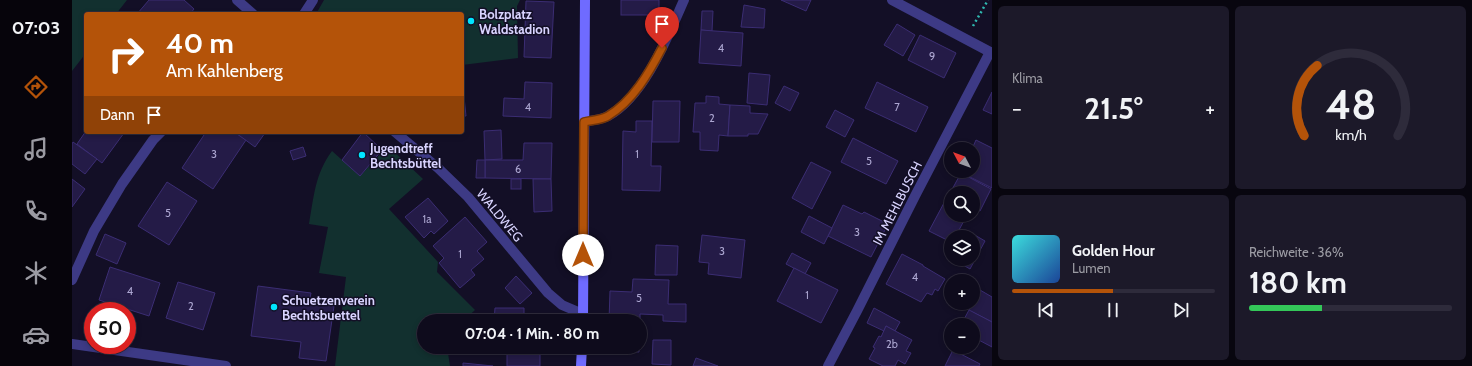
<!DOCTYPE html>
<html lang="de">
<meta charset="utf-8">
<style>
:root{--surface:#0e0b1c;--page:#1c1929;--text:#f1f3f6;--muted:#9b9ba3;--line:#2e2b3b;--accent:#b45309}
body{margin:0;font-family:Cabin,sans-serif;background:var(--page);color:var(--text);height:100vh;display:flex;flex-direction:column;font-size:15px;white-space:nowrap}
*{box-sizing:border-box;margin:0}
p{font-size:13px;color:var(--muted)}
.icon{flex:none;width:22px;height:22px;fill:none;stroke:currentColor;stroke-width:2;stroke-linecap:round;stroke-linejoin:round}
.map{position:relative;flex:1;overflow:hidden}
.panel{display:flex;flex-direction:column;gap:6px;padding:6px;background:#08060f;width:480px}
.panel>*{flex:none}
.top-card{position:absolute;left:12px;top:12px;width:380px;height:122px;border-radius:4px;box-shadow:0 2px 6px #0003,0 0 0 1px var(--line);background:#b45309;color:#fff;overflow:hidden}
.needle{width:26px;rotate:311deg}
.fabs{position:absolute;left:872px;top:142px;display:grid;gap:8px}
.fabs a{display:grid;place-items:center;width:36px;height:36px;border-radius:50%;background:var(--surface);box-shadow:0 2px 6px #0003,0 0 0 1px var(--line);font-size:20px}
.speed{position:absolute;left:12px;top:302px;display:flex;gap:8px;font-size:20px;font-weight:700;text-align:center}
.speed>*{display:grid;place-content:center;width:52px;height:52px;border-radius:50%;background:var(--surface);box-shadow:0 2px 6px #0003,0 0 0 1px var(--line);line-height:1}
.speed .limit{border:6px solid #d22;background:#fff;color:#111}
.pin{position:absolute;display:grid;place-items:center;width:34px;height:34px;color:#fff;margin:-41px -17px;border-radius:50% 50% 50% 0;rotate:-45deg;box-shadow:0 0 4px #0007}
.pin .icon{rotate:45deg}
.me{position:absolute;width:44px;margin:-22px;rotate:0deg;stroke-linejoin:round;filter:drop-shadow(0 0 3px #0008)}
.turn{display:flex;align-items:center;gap:14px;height:84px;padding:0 16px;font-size:18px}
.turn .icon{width:52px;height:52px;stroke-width:2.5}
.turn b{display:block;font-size:28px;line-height:34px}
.then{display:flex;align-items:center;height:38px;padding:0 16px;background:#0003;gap:8px;font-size:15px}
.big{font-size:30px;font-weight:700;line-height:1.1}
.panel .widget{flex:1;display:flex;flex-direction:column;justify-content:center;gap:6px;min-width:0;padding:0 14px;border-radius:6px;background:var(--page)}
.panel .dial{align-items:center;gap:0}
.dial svg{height:104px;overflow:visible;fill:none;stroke:var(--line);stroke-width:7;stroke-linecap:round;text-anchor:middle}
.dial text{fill:var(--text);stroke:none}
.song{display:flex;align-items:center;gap:12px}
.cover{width:48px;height:48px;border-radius:6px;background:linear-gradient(135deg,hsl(180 70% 55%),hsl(220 70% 35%))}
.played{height:4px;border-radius:2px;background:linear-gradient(90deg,var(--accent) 50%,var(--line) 50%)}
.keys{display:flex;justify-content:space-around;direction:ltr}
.heat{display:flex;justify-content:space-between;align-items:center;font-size:22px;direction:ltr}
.charge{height:6px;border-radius:3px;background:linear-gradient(90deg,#34c759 36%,var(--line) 0)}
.panel .tiles{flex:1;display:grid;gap:6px;grid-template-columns:repeat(2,1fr)}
.trip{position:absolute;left:345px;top:314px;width:230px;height:40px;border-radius:20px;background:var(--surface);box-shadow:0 2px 6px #0003,0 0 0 1px var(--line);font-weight:700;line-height:40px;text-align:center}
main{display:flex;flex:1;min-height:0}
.dock{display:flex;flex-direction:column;width:72px;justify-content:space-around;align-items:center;background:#06040b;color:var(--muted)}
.dock .icon{width:28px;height:28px}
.dock .active{color:var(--accent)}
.dock b{font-size:18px;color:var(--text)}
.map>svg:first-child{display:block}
.green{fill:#12302f}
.building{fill:#241b47;stroke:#3b2d73}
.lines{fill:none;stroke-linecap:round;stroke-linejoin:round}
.path{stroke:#2fb8b0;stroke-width:2.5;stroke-dasharray:2 3;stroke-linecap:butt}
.lane{stroke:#3d3a85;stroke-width:10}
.street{stroke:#3d3a85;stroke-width:10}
.secondary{stroke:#6f6bff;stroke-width:10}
.route-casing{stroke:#753606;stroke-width:10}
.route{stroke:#b45309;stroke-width:7}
.poi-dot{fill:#00e5ff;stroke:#130f26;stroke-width:1.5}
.labels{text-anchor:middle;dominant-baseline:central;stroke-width:3;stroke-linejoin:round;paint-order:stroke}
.number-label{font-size:11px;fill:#aca6d1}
.poi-label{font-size:13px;font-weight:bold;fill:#d9d4ff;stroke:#130f26;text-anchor:start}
.street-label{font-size:13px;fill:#d9d4ff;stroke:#130f26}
</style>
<main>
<nav class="dock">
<b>07:03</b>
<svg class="icon active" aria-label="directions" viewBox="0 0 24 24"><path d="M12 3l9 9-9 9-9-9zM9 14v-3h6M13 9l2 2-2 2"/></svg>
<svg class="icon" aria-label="music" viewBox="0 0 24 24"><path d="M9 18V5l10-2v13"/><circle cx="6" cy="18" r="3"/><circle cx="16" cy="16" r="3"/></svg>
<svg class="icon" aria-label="phone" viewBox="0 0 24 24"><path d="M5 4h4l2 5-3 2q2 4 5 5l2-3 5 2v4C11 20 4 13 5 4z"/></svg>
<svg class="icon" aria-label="climate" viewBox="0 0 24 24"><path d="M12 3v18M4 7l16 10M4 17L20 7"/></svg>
<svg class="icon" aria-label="car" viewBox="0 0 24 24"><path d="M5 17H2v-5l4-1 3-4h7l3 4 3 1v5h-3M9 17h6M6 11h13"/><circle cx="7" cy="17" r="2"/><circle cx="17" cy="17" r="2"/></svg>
</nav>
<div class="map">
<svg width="920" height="366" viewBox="0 0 920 366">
<rect width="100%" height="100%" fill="#130f26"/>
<!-- green -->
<g class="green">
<polygon points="0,0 55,0 44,14 14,14 14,53 0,71"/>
<polygon points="252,0 448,0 445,6 446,58 390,65 390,14 244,14"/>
<path d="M316,146l35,33 -34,30 49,53 -1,10 38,38 -12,11h-39v26h23l3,19h-115l11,-89 -27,-4 9,-46 -19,-3c5,-28 6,-50 23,-73l28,25z"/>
</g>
<!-- building -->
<g class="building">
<polygon points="77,0 112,0 122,9 118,14 65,14"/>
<rect x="549" y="0" width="38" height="15"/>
<polygon points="709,0 739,0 734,11"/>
<polygon points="454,1 482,2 479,58 452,57"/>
<polygon points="672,5 693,9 692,28 669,27"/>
<polygon points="630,11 641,11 640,31 629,30"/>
<polygon points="825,24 843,35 831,56 812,45"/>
<polygon points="629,30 671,33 669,66 627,63"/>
<polygon points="848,35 884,53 872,78 836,60"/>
<polygon points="677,73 698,75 695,105 675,103"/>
<polygon points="453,82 480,83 479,118 431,116 432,98 452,99"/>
<polygon points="805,82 856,107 844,132 793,108"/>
<polygon points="712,86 727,93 718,111 703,103"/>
<polygon points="391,87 394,116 390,116 390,88"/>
<polygon points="920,92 920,114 911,110"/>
<polygon points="634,96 647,97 647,104 658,105 656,136 647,135 646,151 628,150 628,132 621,132 623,103 634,103"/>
<polygon points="581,101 608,101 607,142 580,142"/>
<polygon points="658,105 678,106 678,113 696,114 686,134 676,134 676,136 656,136"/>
<polygon points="763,110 782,120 773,137 754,127"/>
<polygon points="564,121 580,121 579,166 589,166 588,191 550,190 551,131 564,132"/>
<polygon points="429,130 430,159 413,160 412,131"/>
<polygon points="14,131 50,132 52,133 30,163 5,144"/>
<polygon points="134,132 162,132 174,140 141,189 110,168"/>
<polygon points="164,132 190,132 193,133 183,147 164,133"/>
<polygon points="291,132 310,150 288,176 270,160"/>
<polygon points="781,138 826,161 814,184 769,162"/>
<polygon points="904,140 920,148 920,188 888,172 901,171 901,149 900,149"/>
<polygon points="1,142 25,159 13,174 0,164 0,144"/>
<polygon points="452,143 480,143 479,179 413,178 413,160 451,160"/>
<polygon points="231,147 234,156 221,160 218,151"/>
<polygon points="405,160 413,160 413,178 404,178"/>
<polygon points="739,162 759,172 740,209 720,198"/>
<polygon points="889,173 919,189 908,211 901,207 901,193 879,193 879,196 877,195"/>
<polygon points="0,179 13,189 0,207"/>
<rect x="439" y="179" width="10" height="10"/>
<polygon points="461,179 479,179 480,211 462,212"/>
<polygon points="95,182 125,201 97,245 66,226"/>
<polygon points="356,198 376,221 362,234 359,231 352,238 333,217"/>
<polygon points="873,201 879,204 879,215 895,215 887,230 899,237 879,237 879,242 857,231"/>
<polygon points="771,205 790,214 792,212 816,224 799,257 756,236"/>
<polygon points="737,216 760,228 752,244 729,232"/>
<polygon points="393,217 415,242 405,251 412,259 399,270 403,275 388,288 367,263 372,258 361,246"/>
<polygon points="33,234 54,243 45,264 24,255"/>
<polygon points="901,234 913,241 898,269 886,262 887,259 901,259 901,237 899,237"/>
<polygon points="630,235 673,240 669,278 636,274 637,263 627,262"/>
<polygon points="584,245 606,246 605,275 583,275"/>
<polygon points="720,253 739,263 733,274 714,264"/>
<polygon points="830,254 851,265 851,266 873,279 866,291 863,289 860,295 855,293 849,302 814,284"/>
<polygon points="38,267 88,283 77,316 27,300"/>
<polygon points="722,268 766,290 749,323 705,301"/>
<polygon points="444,276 460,293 448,304 433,288"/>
<polygon points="561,279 597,280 596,304 614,304 614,322 591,321 591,315 568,314 568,323 568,321 537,321 538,291 560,292"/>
<polygon points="106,282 143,293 131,330 94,318"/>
<polygon points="186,286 239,293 237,302 262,306 254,361 227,358 229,342 179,336"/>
<polygon points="908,290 920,297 920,322 897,310"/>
<polygon points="423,308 452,308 452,321 422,321"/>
<polygon points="802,308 828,322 823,331 814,326 812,331 795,323"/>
<polygon points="897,310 920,322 920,347 901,337 901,325 889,325"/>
<polygon points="814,326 840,340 834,351 839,353 833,364 826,360 823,366 811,366 797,359 803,348 801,347 807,336 809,337"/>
<polygon points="581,340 599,340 599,365 580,364"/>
<polygon points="422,347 468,347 468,366 435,366 435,353 422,353"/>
<polygon points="536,347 567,347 567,352 536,351"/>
<polygon points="881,350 908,364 907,366 873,366"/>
<polygon points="624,358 646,366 621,366"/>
<polygon points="391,363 421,366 391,366"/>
</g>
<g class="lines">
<!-- path -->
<polyline class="path" points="901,26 916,0"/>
<!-- lane -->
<polyline class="lane" points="232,14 241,0"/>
<!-- street -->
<g class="street">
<polyline points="165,0 181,14"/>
<polyline points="820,0 920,53"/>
<path d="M512,122c7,-2 17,-2 24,-6 36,-19 60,-80 76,-116"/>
<polyline points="323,132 366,168 396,197 476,293 490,305 511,314"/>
<polyline points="0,280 22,231 50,184 81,140 89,132"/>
<polyline points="0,344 154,366"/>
<polyline points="756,366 785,311 843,196 918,52"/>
</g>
<!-- secondary -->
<g class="secondary">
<polyline points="511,321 513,0"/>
<polyline points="509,366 510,347"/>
</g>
</g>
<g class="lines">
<!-- route casing -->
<g class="route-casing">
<path id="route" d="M511,255l1,-133c8,-2 18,-2 24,-6 25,-15 41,-43 54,-68"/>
</g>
<!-- route -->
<use href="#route" class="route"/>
</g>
<!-- markers -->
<g class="poi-dot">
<circle cx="399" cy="21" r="4"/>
<circle cx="290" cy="155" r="4"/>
<circle cx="202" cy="307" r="4"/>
</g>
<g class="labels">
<!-- number labels -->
<g class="number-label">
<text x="649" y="48">4</text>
<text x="860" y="56">9</text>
<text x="456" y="107">4</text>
<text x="825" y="107">7</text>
<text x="640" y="118">2</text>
<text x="142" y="154">3</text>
<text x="565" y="154">1</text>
<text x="797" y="161">5</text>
<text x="446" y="169">6</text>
<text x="96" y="213">5</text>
<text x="355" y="219">1a</text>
<text x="785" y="232">3</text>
<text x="650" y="251">3</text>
<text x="388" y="254">1</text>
<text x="843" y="277">4</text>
<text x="58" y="291">4</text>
<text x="735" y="295">1</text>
<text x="567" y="298">5</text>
<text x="119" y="306">2</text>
<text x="820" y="344">2b</text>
</g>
<!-- poi labels -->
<g class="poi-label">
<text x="407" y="14">Bolzplatz<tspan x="407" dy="15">Waldstadion</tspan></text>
<text x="298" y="148">Jugendtreff<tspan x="298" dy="15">Bechtsbüttel</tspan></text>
<text x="210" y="300">Schuetzenverein<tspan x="210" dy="15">Bechtsbuettel</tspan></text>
</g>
<!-- street labels -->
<g class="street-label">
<text transform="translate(825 203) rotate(-63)">IM MEHLBUSCH</text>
<text transform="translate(428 215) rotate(50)">WALDWEG</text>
</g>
</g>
</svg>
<div class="fabs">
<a><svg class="needle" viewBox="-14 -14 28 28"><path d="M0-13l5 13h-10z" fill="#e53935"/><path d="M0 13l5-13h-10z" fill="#9b9ba3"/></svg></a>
<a><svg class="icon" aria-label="search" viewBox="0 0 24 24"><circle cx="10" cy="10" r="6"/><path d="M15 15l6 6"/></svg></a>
<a><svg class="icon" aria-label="layers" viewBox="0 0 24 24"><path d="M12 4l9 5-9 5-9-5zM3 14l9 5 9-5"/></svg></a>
<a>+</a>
<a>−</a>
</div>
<div class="speed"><div class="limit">50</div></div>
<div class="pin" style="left:590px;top:48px;background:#d93025"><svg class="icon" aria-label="arrive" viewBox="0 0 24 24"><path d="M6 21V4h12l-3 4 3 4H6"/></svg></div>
<svg class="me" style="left:511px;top:255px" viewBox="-20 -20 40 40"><circle r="19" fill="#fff"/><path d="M0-13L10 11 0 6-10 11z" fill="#b45309"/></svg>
<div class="trip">07:04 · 1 Min. · 80 m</div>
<div class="top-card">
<div class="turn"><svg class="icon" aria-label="right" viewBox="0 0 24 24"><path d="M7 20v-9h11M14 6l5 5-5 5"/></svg><div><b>40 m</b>Am Kahlenberg</div></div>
<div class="then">Dann<svg class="icon" aria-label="arrive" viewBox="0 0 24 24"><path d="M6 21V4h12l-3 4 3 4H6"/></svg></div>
</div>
</div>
<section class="panel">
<div class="tiles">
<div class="widget"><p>Klima</p>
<div class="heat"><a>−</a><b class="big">21.5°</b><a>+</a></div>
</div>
<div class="widget dial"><svg viewBox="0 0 100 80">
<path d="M14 69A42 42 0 1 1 86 69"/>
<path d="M14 69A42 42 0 0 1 24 15" stroke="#b45309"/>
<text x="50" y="56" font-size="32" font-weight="700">48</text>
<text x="50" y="72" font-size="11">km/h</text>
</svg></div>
<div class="widget">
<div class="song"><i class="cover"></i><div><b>Golden Hour</b><p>Lumen</p></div></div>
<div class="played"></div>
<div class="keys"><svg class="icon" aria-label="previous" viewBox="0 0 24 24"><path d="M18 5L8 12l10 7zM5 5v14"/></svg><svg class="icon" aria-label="pause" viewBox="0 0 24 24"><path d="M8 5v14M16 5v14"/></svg><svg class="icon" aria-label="next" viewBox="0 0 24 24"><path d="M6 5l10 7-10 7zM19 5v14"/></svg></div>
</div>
<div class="widget"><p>Reichweite · 36%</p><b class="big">180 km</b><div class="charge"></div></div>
</div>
</section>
</main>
